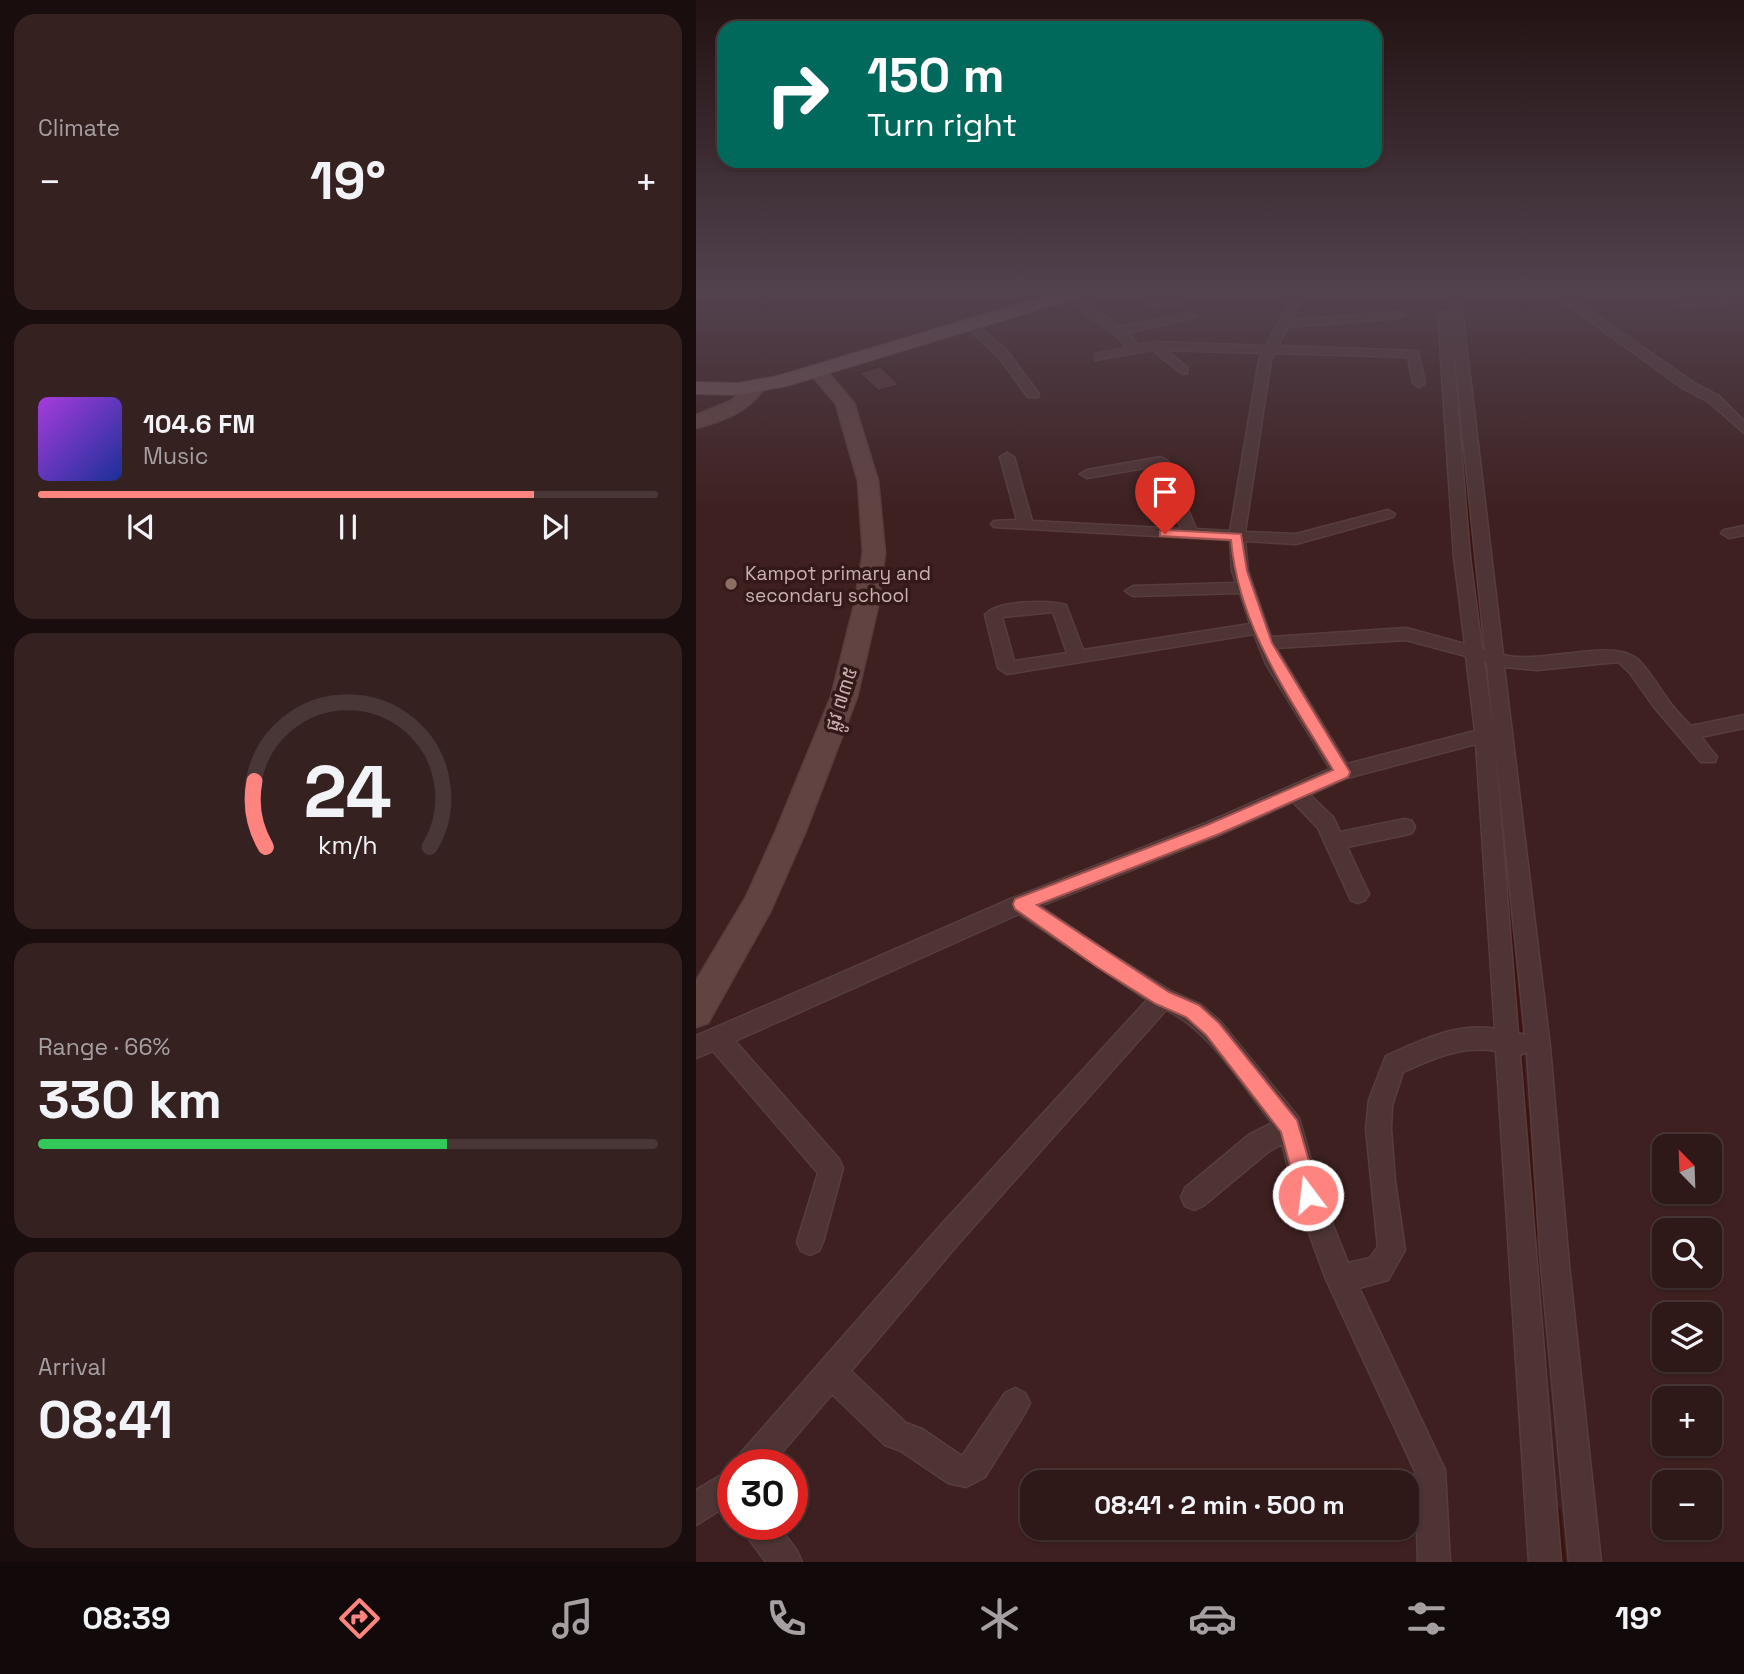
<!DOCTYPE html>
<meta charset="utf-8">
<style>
:root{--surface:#2e1818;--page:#362121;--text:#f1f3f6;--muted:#a7a0a2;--line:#493737;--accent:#ff837f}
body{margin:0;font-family:"Space Grotesk","Noto Sans Khmer",sans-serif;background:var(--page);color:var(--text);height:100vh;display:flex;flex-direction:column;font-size:26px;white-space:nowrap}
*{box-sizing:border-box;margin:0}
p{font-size:23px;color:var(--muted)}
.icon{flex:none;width:38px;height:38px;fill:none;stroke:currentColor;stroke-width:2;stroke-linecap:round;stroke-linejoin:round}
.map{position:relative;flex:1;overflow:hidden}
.details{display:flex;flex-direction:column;gap:14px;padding:14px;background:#190d0d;width:696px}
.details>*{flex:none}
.hud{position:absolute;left:21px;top:21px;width:665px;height:147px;border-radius:21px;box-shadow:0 2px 5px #0004,0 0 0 2px var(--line);background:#00695c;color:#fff;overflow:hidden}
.needle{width:46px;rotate:337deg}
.controls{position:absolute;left:956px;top:1134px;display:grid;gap:14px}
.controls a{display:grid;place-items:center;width:70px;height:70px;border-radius:14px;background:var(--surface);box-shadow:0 2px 5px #0004,0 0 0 2px var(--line);font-size:35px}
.speed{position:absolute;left:21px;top:1449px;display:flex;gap:14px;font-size:35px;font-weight:700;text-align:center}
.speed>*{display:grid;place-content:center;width:91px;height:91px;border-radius:50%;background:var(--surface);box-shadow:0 2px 5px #0004,0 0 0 2px var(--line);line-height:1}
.speed .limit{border:10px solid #d22;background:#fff;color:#111}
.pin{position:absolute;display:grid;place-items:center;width:60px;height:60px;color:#fff;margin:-72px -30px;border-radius:50% 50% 50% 0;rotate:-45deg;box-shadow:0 0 7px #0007}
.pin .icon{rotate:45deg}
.me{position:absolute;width:77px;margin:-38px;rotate:345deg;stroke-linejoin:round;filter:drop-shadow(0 0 5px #0008)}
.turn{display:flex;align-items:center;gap:24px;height:147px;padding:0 35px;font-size:32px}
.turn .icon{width:91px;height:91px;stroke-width:2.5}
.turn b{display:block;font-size:49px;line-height:60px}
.big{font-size:52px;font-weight:700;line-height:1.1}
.details .widget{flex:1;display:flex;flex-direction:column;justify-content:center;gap:10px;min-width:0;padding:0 24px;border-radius:21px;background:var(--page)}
.details .dial{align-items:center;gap:0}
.dial svg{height:182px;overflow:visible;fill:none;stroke:var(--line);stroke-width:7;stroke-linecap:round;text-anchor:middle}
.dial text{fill:var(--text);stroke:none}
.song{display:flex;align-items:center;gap:21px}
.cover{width:84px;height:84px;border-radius:10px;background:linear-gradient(135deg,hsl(280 70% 55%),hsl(230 70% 35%))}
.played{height:7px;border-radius:4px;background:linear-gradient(90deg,var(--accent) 80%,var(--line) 80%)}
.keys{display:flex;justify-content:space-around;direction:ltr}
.heat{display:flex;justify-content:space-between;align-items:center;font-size:38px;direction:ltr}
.charge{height:10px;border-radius:5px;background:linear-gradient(90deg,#34c759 66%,var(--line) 0)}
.trip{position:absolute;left:324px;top:1470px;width:399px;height:70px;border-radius:21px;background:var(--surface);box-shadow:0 2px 5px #0004,0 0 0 2px var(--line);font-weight:700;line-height:70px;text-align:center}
.tabs{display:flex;height:112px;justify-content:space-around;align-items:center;background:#120a0a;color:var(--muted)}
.tabs .icon{width:49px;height:49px}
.tabs .active{color:var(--accent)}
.tabs b{font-size:32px;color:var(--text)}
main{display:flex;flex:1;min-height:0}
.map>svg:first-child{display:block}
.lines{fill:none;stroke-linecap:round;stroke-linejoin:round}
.stream-far3{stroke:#3d1312;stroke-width:3.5}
.stream-far2{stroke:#3d1312;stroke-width:4.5}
.stream-far1{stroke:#3d1312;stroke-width:6}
.stream{stroke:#3d1312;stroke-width:8}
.building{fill:#553232;stroke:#351c1b;stroke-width:2}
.street-casing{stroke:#573e3d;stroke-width:3}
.secondary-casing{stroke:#573e3d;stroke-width:3}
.primary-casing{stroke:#573e3d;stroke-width:2}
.street{fill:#4e3434;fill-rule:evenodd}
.secondary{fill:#614342;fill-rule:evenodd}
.primary{fill:#6e5252;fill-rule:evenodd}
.route{fill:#ff837f;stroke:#a65553;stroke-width:2}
.education-dot{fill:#8d6e63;stroke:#331a19;stroke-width:2.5}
.labels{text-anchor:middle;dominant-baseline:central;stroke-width:7;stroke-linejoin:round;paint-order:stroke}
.poi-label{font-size:19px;fill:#cab0b0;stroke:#331a19;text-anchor:start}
.street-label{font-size:19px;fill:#cab0b0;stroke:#331a19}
</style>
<main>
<section class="details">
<div class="widget"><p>Climate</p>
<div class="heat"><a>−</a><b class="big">19°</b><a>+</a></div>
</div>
<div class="widget">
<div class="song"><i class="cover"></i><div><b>104.6 FM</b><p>Music</p></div></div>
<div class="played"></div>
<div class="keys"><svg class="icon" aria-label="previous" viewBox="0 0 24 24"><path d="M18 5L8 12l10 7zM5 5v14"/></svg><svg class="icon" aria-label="pause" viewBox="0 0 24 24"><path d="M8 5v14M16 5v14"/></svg><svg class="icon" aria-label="next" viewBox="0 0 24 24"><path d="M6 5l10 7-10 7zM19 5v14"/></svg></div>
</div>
<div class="widget dial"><svg viewBox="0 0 100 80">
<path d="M14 69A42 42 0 1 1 86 69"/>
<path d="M14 69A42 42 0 0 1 9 40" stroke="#ff837f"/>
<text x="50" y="56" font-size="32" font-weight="700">24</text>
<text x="50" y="72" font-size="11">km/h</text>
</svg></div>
<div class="widget"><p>Range · 66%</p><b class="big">330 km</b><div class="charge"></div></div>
<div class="widget"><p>Arrival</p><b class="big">08:41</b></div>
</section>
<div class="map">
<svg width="1048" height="1562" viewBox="0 0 1048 1562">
<rect width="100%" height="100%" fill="#3e2020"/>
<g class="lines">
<!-- stream-far3 -->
<g class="stream-far3">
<polyline points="751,292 754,320"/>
<polyline points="758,358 772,498"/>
</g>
<!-- stream-far2 -->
<polyline class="stream-far2" points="772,496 790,675"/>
<!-- stream-far1 -->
<g class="stream-far1">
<polyline points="814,933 824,1038"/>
<polyline points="824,1048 829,1112"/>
</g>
<!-- stream -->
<g class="stream">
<polyline points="829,1110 838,1233"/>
<polyline points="861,1512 866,1562"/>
</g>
</g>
<!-- building -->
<polygon class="building" points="184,366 204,385 182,391 163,373"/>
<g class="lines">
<!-- street casing -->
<g class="street-casing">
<g id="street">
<polygon points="439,292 452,292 464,302 479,301 485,304 479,307 457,308"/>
<path d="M599,292h12l-15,28 108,-8 6,3 -6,3 -112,9 -10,19 140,5 7,32 -6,4 -6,-4 -5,-26 -133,-4 -4,7 -26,172 51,2 92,-24 7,4 -2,3 -97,27 -51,-3 3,30 23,66 135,-9 59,16 -11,-87 -16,-243 6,-3 6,3 20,243 12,92 3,1 -37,-358h12l43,363c37,10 107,-17 133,3 13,11 20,26 30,39 7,11 16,20 25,29l53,-11v13l-43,9 16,20 -2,5h-14l-47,-55 -24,-34 -12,-11 -81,8 -33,-3 46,380 19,218 32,297h-32l-28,-297 -14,-213 -7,3 41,507h-32l-33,-511c-33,-6 -62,7 -93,21l-11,34 -1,23 4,52 10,69 -17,30 -29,8 86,182 5,92h-32l-3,-91 -89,-192 -31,-84 -13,-51 -14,8 -65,54 -9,4 -9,-4 -4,-9 4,-9 65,-54 22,-11c-30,-37 -62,-93 -106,-113l-207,233 -108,128 55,52 16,6 40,27 43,-63 10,-5 10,5 5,10 -5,10 -40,64 -19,10 -18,-4 -47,-32 -16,-6 -53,-51 -61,71h-35l4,-11 201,-229 206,-225 -128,-86 -284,127 104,118 4,9 -20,74 -4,9 -9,4 -9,-4 -4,-9 21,-69 -105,-122 -17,7v-22l317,-138 193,-75 124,-54 -64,-105 -12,-30 -247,40 -9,-6 -13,-53c11,-15 63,-15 81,-10l17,45 167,-26 -10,-31 -107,3 -8,-5 8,-5 103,-3 -4,-12 -2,-31 -236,-13 -3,-3 3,-3 23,-1 -17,-63 7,-4 7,4 18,64 149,8 -25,-63 -69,12 -7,-4 7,-4 74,-13 7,4 28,68 34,2 29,-171 4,-7 -97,-3 21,17v6l-4,1 -31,-24 -57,10v-6l33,-6 -14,-14 -53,-39 10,-2 49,34 72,-14 6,3 -71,17 12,12 15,-3 112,4zM357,612l14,41 -53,8 -12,-44zM710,640l60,16 9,75 -128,33 -71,-116zM788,661l3,1 6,67zM780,744l19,285c-37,-7 -76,12 -109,27l-17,44 -3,29 12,118 -8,11 -22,5 -27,-68 -22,-77 -79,-97 -20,-17 -29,-13 -60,-37 -71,-48 180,-71 73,-33 25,26 33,72 7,3 7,-3 4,-6 -22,-47 58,-12 7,-2 3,-6 -3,-6 -7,-2 -65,13 -7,-15 -23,-22 37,-17zM799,744l30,291 -7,-2z"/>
<polygon points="854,292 867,292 998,383 1023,396 1048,421 1048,433 1013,402 988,389"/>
<polygon points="1048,294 1048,300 989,309 983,306 989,303"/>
<polygon points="269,322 277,322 311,351 343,394 342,397 332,397 303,357 269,326"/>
<polygon points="1048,526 1048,535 1033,538 1025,533 1028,530"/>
<polygon points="37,1468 37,1502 0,1525 0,1490"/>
<polygon points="45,1524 81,1524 101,1551 106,1562 70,1562 50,1535"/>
</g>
</g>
<!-- secondary casing -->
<g class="secondary-casing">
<g id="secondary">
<polygon points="122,367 128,368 158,403 182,481 189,553 182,606 161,697 109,833 74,912 12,1023 0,1027 0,981 50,897 79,833 135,697 158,606 167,553 162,481 140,404 113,372"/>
<path d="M60,381l9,6c-15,24 -42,34 -69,41v-13l35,-14 18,-18z"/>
</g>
</g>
<!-- primary casing -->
<g class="primary-casing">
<polygon id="primary" points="362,292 391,292 388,296 91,386 42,395 0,394 0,382 42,383 81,376"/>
</g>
<!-- street -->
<use href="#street" class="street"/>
<!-- secondary -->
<use href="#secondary" class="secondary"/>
<!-- primary -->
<use href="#primary" class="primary"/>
</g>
<!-- sky -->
<linearGradient id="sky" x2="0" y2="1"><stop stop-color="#221212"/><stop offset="0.57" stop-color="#52424e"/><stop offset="1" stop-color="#52424e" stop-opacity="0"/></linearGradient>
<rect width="1048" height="511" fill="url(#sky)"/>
<!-- route -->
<path class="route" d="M469,530l76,4 6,37 25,72 78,129 -2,5 -129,57 -182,71 132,87 30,13 20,18 78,97 22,75 -3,8 -8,3 -7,-3 -3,-8 -17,-63 -75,-97 -20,-18 -30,-13 -59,-37 -82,-58 -2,-5 2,-5 192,-74 126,-55c-44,-74 -94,-142 -102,-230l-71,-4v-5z"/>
<!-- markers -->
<circle class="education-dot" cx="35" cy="584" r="7"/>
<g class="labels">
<!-- poi labels -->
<g class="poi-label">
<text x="49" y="573">Kampot primary and<tspan x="49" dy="22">secondary school</tspan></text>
</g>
<!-- street labels -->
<g class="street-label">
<text transform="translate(145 699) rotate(-72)">ផ្លូវ ៧៣៥</text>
</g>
</g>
</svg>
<div class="controls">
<a><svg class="needle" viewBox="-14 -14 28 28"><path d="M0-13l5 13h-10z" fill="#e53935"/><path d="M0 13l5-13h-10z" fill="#a7a0a2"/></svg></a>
<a><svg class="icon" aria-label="search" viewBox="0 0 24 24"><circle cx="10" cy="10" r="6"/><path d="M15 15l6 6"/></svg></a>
<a><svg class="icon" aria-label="layers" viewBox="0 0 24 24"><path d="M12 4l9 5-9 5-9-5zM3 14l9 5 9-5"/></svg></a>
<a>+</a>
<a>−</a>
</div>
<div class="speed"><div class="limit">30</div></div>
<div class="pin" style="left:469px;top:534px;background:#d93025"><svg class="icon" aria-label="arrive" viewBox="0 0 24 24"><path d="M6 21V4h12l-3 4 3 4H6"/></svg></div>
<svg class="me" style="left:612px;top:1195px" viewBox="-20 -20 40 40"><circle r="17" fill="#ff837f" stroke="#fff" stroke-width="3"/><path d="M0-11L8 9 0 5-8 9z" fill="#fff"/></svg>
<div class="trip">08:41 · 2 min · 500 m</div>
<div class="hud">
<div class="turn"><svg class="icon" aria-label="right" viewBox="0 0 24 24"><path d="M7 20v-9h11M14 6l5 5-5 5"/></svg><div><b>150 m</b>Turn right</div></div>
</div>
</div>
</main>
<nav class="tabs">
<b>08:39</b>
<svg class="icon active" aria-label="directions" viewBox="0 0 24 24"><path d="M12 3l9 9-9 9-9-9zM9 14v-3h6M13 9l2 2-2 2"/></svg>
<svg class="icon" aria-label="music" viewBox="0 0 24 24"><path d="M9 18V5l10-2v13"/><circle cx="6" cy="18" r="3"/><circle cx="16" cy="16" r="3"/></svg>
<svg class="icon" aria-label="phone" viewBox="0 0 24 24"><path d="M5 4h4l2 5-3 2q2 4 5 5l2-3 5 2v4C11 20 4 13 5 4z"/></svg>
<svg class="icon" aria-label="climate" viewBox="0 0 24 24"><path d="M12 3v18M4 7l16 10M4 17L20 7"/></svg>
<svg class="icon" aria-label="car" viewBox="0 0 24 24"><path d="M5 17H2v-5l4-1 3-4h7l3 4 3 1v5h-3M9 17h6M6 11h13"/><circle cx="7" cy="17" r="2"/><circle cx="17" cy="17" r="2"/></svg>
<svg class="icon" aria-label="filters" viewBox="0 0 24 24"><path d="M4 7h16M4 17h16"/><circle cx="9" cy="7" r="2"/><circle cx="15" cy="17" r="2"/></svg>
<b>19°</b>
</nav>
